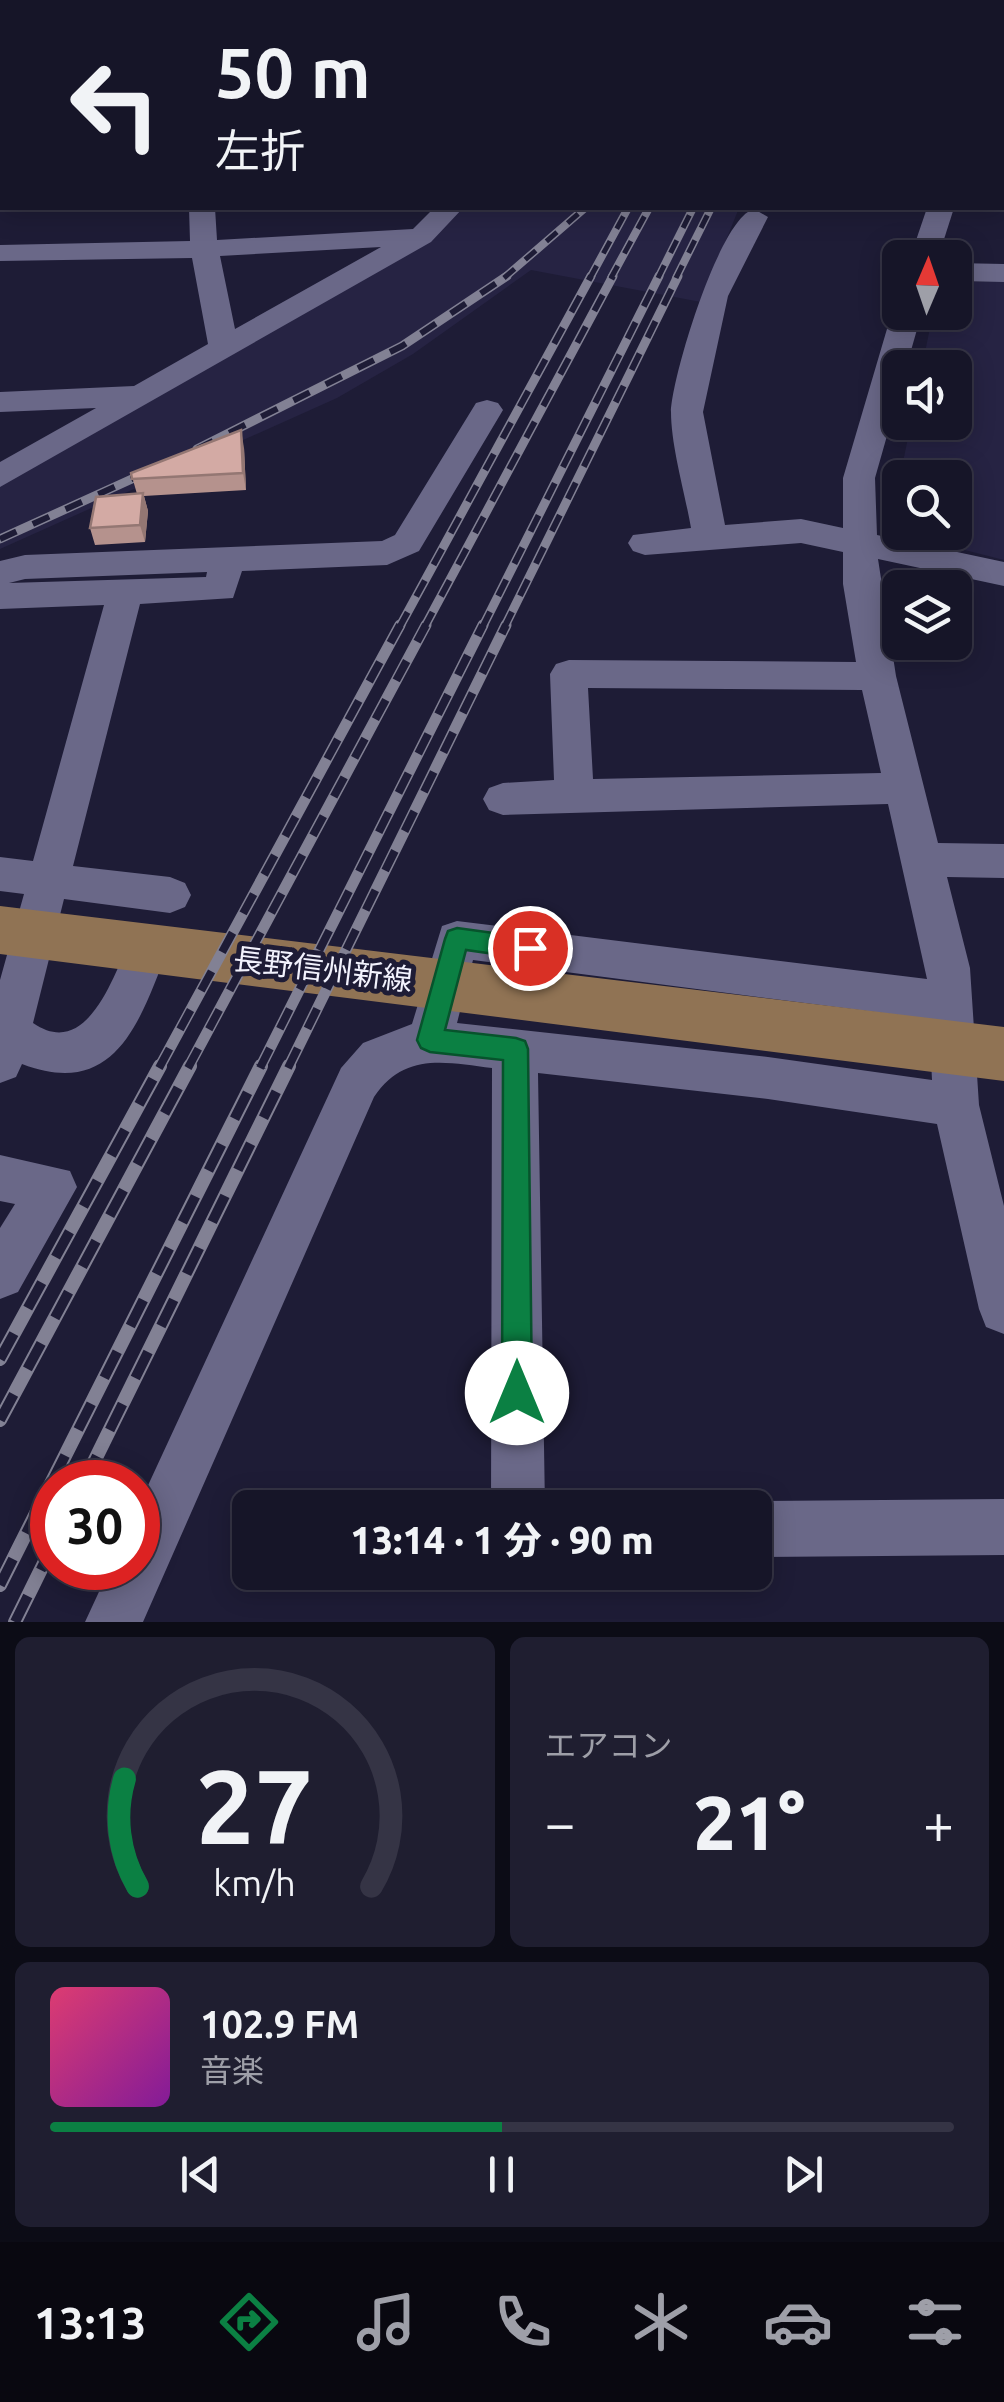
<!DOCTYPE html>
<html lang="ja">
<meta charset="utf-8">
<style>
:root{--surface:#161528;--page:#1f1e30;--text:#f1f3f6;--muted:#9e9fa8;--line:#353445;--accent:#0b8043}
body{margin:0;font-family:Ubuntu,"Noto Sans JP",sans-serif;background:var(--page);color:var(--text);height:100vh;display:flex;flex-direction:column;font-size:38px;white-space:nowrap}
*{box-sizing:border-box;margin:0}
p{font-size:32px;color:var(--muted)}
.icon{flex:none;width:55px;height:55px;fill:none;stroke:currentColor;stroke-width:2;stroke-linecap:round;stroke-linejoin:round}
.map{position:relative;height:1622px;overflow:hidden}
.panel{display:flex;flex-direction:column;gap:15px;padding:15px;background:#0c0c16;flex:1}
.panel>*{flex:none}
.guide{position:absolute;left:0px;top:0px;width:1005px;height:210px;box-shadow:0 5px 25px #0003,0 0 0 2px var(--line);background:#161528;color:var(--text);overflow:hidden}
.needle{width:65px;rotate:2deg}
.controls{position:absolute;left:882px;top:240px;display:grid;gap:20px}
.controls a{display:grid;place-items:center;width:90px;height:90px;border-radius:15px;background:var(--surface);box-shadow:0 5px 25px #0003,0 0 0 2px var(--line);font-size:50px}
.speed{position:absolute;left:30px;top:1460px;display:flex;gap:20px;font-size:50px;font-weight:700;text-align:center}
.speed>*{display:grid;place-content:center;width:130px;height:130px;border-radius:50%;background:var(--surface);box-shadow:0 5px 25px #0003,0 0 0 2px var(--line);line-height:1}
.speed .limit{border:15px solid #d22;background:#fff;color:#111}
.pin{position:absolute;display:grid;place-items:center;width:85px;height:85px;color:#fff;margin:-42px;border:5px solid #fff;border-radius:50%;box-shadow:0 2px 10px #0007}
.me{position:absolute;width:110px;margin:-55px;rotate:0deg;stroke-linejoin:round;filter:drop-shadow(0 0 8px #0008)}
.turn{display:flex;align-items:center;gap:35px;height:210px;padding:0 50px;font-size:45px}
.turn .icon{width:130px;height:130px;stroke-width:2.5}
.turn b{display:block;font-size:70px;line-height:85px}
.big{font-size:75px;font-weight:800;line-height:1.1}
.panel .tile{flex:1;display:flex;flex-direction:column;justify-content:center;gap:15px;min-width:0;padding:0 35px;border-radius:15px;background:var(--page)}
.panel .dial{align-items:center;gap:0}
.dial svg{height:260px;overflow:visible;fill:none;stroke:var(--line);stroke-width:7;stroke-linecap:round;text-anchor:middle}
.dial text{fill:var(--text);stroke:none}
.song{display:flex;align-items:center;gap:30px}
.cover{width:120px;height:120px;border-radius:15px;background:linear-gradient(135deg,hsl(340 70% 55%),hsl(290 70% 35%))}
.played{height:10px;border-radius:5px;background:linear-gradient(90deg,var(--accent) 50%,var(--line) 50%)}
.keys{display:flex;justify-content:space-around;direction:ltr}
.heat{display:flex;justify-content:space-between;align-items:center;font-size:55px;direction:ltr}
.panel .tiles{flex:1;display:grid;gap:15px;grid-template-columns:1fr 1fr}
.tile:last-child{grid-column:span 2}
.trip{position:absolute;left:232px;top:1490px;width:540px;height:100px;border-radius:15px;background:var(--surface);box-shadow:0 5px 25px #0003,0 0 0 2px var(--line);font-weight:800;line-height:100px;text-align:center}
.tab-bar{display:flex;height:160px;justify-content:space-around;align-items:center;background:#090810;color:var(--muted)}
.tab-bar .icon{width:70px;height:70px}
.tab-bar .current{color:var(--accent)}
.tab-bar b{font-size:45px;color:var(--text)}
.map>svg:first-child{display:block}
.built{fill:#262343}
.lines{fill:none;stroke-linecap:round;stroke-linejoin:round}
.minor{fill:#6a6888;fill-rule:evenodd}
.major{fill:#907354;fill-rule:evenodd}
.rail-far3-casing{stroke:#828194;stroke-width:8}
.rail-far2-casing{stroke:#828194;stroke-width:9}
.rail-far1-casing{stroke:#828194;stroke-width:11}
.rail-casing{stroke:#828194;stroke-width:14}
.rail-far3{stroke:#1e1c36;stroke-width:5;stroke-dasharray:14;stroke-linecap:butt}
.rail-far2{stroke:#1e1c36;stroke-width:6;stroke-dasharray:18;stroke-linecap:butt}
.rail-far1{stroke:#1e1c36;stroke-width:8;stroke-dasharray:22;stroke-linecap:butt}
.rail{stroke:#1e1c36;stroke-width:10;stroke-dasharray:29;stroke-linecap:butt}
.wall{fill:#b5928d}
.shaded-wall{fill:#947773}
.building{fill:#d3aaa4;stroke:#947773;stroke-width:2.5}
.route{fill:#0b8043;stroke:#07532c;stroke-width:2.5}
.labels{text-anchor:middle;dominant-baseline:central;stroke-width:10;stroke-linejoin:round;paint-order:stroke}
.street-label{font-size:30px;fill:#f2f2fd;stroke:#1e1c36}
</style>
<div class="map">
<svg width="1004" height="1622" viewBox="0 0 1004 1622">
<rect width="100%" height="100%" fill="#1e1c36"/>
<!-- built -->
<g class="built">
<polygon points="459,208 739,208 701,302 531,270 413,354 337,398 0,549 0,483 421,236"/>
<polygon points="955,282 1004,282 1004,560 890,531 900,478 900,532 955,532 955,478 900,477 911,423 955,422 955,368 922,367 933,313 955,312"/>
</g>
<g class="lines">
<!-- minor -->
<g class="minor">
<polygon points="58,0 80,0 81,2 59,2"/>
<rect x="189" y="0" width="22" height="2"/>
<rect x="330" y="0" width="22" height="2"/>
<rect x="535" y="0" width="22" height="2"/>
<polygon points="989,0 1004,0 1004,8 1002,2"/>
<polygon points="2,111 2,127 0,128 0,112"/>
<path d="M189,208h26l2,32 196,-11 21,-21h29l-32,34 -431,245v-25l96,-54 -96,4v-20l134,-6 74,-42 -16,-86 -192,3v-16l190,-4zM381,247l-146,82 -15,-73z"/>
<polygon points="927,208 954,208 938,258 910,258"/>
<path d="M754,209l14,8 -40,79 -25,116 22,113 76,-6 42,9v-50l49,-166 8,-7v7h22l-16,56h-6v22l-25,88 2,57 127,27v24l-126,-27 18,117 42,167 66,1v34l-57,-1 23,91 9,137 25,101v128l-18,-7 -7,-18 -42,-185 -169,-25 -230,-26 7,435h-54l1,-440c-47,-6 -88,-16 -118,29l-231,525h-58l25,-54h28v-61l203,-439 22,-25 49,-19 30,-98 15,-5 470,58 -39,-175 -385,11 -14,-5 -6,-11 6,-11 14,-5 51,-3 -4,-106 6,-10 13,-4 287,2 -13,-78v-32l-42,-9 -156,12 -12,-4 -5,-8 5,-8 58,-7c-6,-35 -20,-82 -20,-116 1,-36 49,-195 83,-203zM588,688l274,2 19,83 -288,6zM473,960l456,59 3,61 -164,-23 -311,-34z"/>
<polygon points="955,263 1004,264 1004,282 955,281"/>
<path d="M487,400l11,3 5,7 -84,141 -32,14 -145,6 -9,27 -93,6 -67,262 97,11 15,6 6,12 -6,12 -15,6 -106,-14 -31,124c55,38 81,-49 99,-87l15,-6 15,6 6,13c-28,72 -52,151 -146,115l-6,13 -16,6v-103l24,-86 -24,-3v-34l33,4 71,-256 -104,4v-48l25,-6 357,-14 13,-6 81,-132zM207,572l-1,5 -197,6 16,-4z"/>
<polygon points="0,1155 70,1171 77,1187 18,1292 0,1299 0,1228 15,1204 0,1201"/>
<polygon points="1004,1499 1004,1555 759,1557 755,1555 755,1508 744,1508 759,1501"/>
</g>
<!-- major -->
<polygon class="major" points="0,906 1004,1027 1004,1081 0,954"/>
<!-- rail-far3 casing -->
<g class="rail-far3-casing">
<g id="rail-far3">
<polyline points="504,278 585,208"/>
<polyline points="590,278 628,208"/>
<polyline points="611,278 649,208"/>
<polyline points="658,278 693,208"/>
<polyline points="676,278 711,208"/>
</g>
</g>
<!-- rail-far2 casing -->
<g class="rail-far2-casing">
<g id="rail-far2">
<polyline points="197,449 402,346 507,276"/>
<polyline points="0,539 156,468"/>
<polyline points="399,628 591,276"/>
<polyline points="424,628 613,276"/>
<polyline points="482,628 659,276"/>
<polyline points="504,628 678,276"/>
</g>
</g>
<!-- rail-far1 casing -->
<g class="rail-far1-casing">
<g id="rail-far1">
<polyline points="159,1068 400,625"/>
<polyline points="188,1068 426,625"/>
<polyline points="260,1068 483,625"/>
<polyline points="288,1068 506,625"/>
</g>
</g>
<!-- rail casing -->
<g class="rail-casing">
<g id="rail">
<polyline points="0,1359 160,1066"/>
<polyline points="0,1420 190,1066"/>
<polyline points="84,1482 289,1066"/>
<polyline points="0,1585 261,1066"/>
<polyline points="15,1622 52,1547"/>
</g>
</g>
<!-- rail-far3 -->
<use href="#rail-far3" class="rail-far3"/>
<!-- rail-far2 -->
<use href="#rail-far2" class="rail-far2"/>
<!-- rail-far1 -->
<use href="#rail-far1" class="rail-far1"/>
<!-- rail -->
<use href="#rail" class="rail"/>
</g>
<!-- wall -->
<polygon class="wall" points="244,448 246,490 144,496 148,511 145,542 95,545 90,528 137,494 131,473"/>
<!-- shaded-wall -->
<g class="shaded-wall">
<polygon points="241,430 244,448 246,490 243,473"/>
<polygon points="143,493 148,511 145,542 140,525"/>
</g>
<!-- building -->
<g class="building">
<polygon points="866,0 899,0 898,2 865,2"/>
<polygon points="241,430 243,473 132,479 131,473"/>
<polygon points="143,493 140,525 90,528 96,497"/>
</g>
<!-- route -->
<polygon class="route" points="457,928 530,938 539,941 543,948 539,956 530,959 466,950 445,1030 516,1038 525,1041 528,1049 532,1393 528,1404 517,1408 507,1404 502,1393 503,1060 430,1052 421,1048 417,1040 445,939 448,931"/>
<g class="labels">
<!-- street labels -->
<g class="street-label">
<text transform="translate(323 969) rotate(7)">長野信州新線</text>
</g>
</g>
</svg>
<div class="controls">
<a><svg class="needle" viewBox="-14 -14 28 28"><path d="M0-13l5 13h-10z" fill="#e53935"/><path d="M0 13l5-13h-10z" fill="#9e9fa8"/></svg></a>
<a><svg class="icon" aria-label="sound" viewBox="0 0 24 24"><path d="M4 9h4l5-4v14l-5-4H4zM17 9q2 3 0 6"/></svg></a>
<a><svg class="icon" aria-label="search" viewBox="0 0 24 24"><circle cx="10" cy="10" r="6"/><path d="M15 15l6 6"/></svg></a>
<a><svg class="icon" aria-label="layers" viewBox="0 0 24 24"><path d="M12 4l9 5-9 5-9-5zM3 14l9 5 9-5"/></svg></a>
</div>
<div class="speed"><div class="limit">30</div></div>
<div class="pin" style="left:530px;top:948px;background:#d93025"><svg class="icon" aria-label="arrive" viewBox="0 0 24 24"><path d="M6 21V4h12l-3 4 3 4H6"/></svg></div>
<svg class="me" style="left:517px;top:1393px" viewBox="-20 -20 40 40"><circle r="19" fill="#fff"/><path d="M0-13L10 11 0 6-10 11z" fill="#0b8043"/></svg>
<div class="trip">13:14 · 1 分 · 90 m</div>
<div class="guide">
<div class="turn"><svg class="icon" aria-label="left" viewBox="0 0 24 24"><path d="M17 20v-9H6M10 6l-5 5 5 5"/></svg><div><b>50 m</b>左折</div></div>
</div>
</div>
<section class="panel">
<div class="tiles">
<div class="tile dial"><svg viewBox="0 0 100 80">
<path d="M14 69A42 42 0 1 1 86 69"/>
<path d="M14 69A42 42 0 0 1 10 36" stroke="#0b8043"/>
<text x="50" y="56" font-size="32" font-weight="700">27</text>
<text x="50" y="72" font-size="11">km/h</text>
</svg></div>
<div class="tile"><p>エアコン</p>
<div class="heat"><a>−</a><b class="big">21°</b><a>+</a></div>
</div>
<div class="tile">
<div class="song"><i class="cover"></i><div><b>102.9 FM</b><p>音楽</p></div></div>
<div class="played"></div>
<div class="keys"><svg class="icon" aria-label="previous" viewBox="0 0 24 24"><path d="M18 5L8 12l10 7zM5 5v14"/></svg><svg class="icon" aria-label="pause" viewBox="0 0 24 24"><path d="M8 5v14M16 5v14"/></svg><svg class="icon" aria-label="next" viewBox="0 0 24 24"><path d="M6 5l10 7-10 7zM19 5v14"/></svg></div>
</div>
</div>
</section>
<nav class="tab-bar">
<b>13:13</b>
<svg class="icon current" aria-label="directions" viewBox="0 0 24 24"><path d="M12 3l9 9-9 9-9-9zM9 14v-3h6M13 9l2 2-2 2"/></svg>
<svg class="icon" aria-label="music" viewBox="0 0 24 24"><path d="M9 18V5l10-2v13"/><circle cx="6" cy="18" r="3"/><circle cx="16" cy="16" r="3"/></svg>
<svg class="icon" aria-label="phone" viewBox="0 0 24 24"><path d="M5 4h4l2 5-3 2q2 4 5 5l2-3 5 2v4C11 20 4 13 5 4z"/></svg>
<svg class="icon" aria-label="climate" viewBox="0 0 24 24"><path d="M12 3v18M4 7l16 10M4 17L20 7"/></svg>
<svg class="icon" aria-label="car" viewBox="0 0 24 24"><path d="M5 17H2v-5l4-1 3-4h7l3 4 3 1v5h-3M9 17h6M6 11h13"/><circle cx="7" cy="17" r="2"/><circle cx="17" cy="17" r="2"/></svg>
<svg class="icon" aria-label="filters" viewBox="0 0 24 24"><path d="M4 7h16M4 17h16"/><circle cx="9" cy="7" r="2"/><circle cx="15" cy="17" r="2"/></svg>
</nav>
